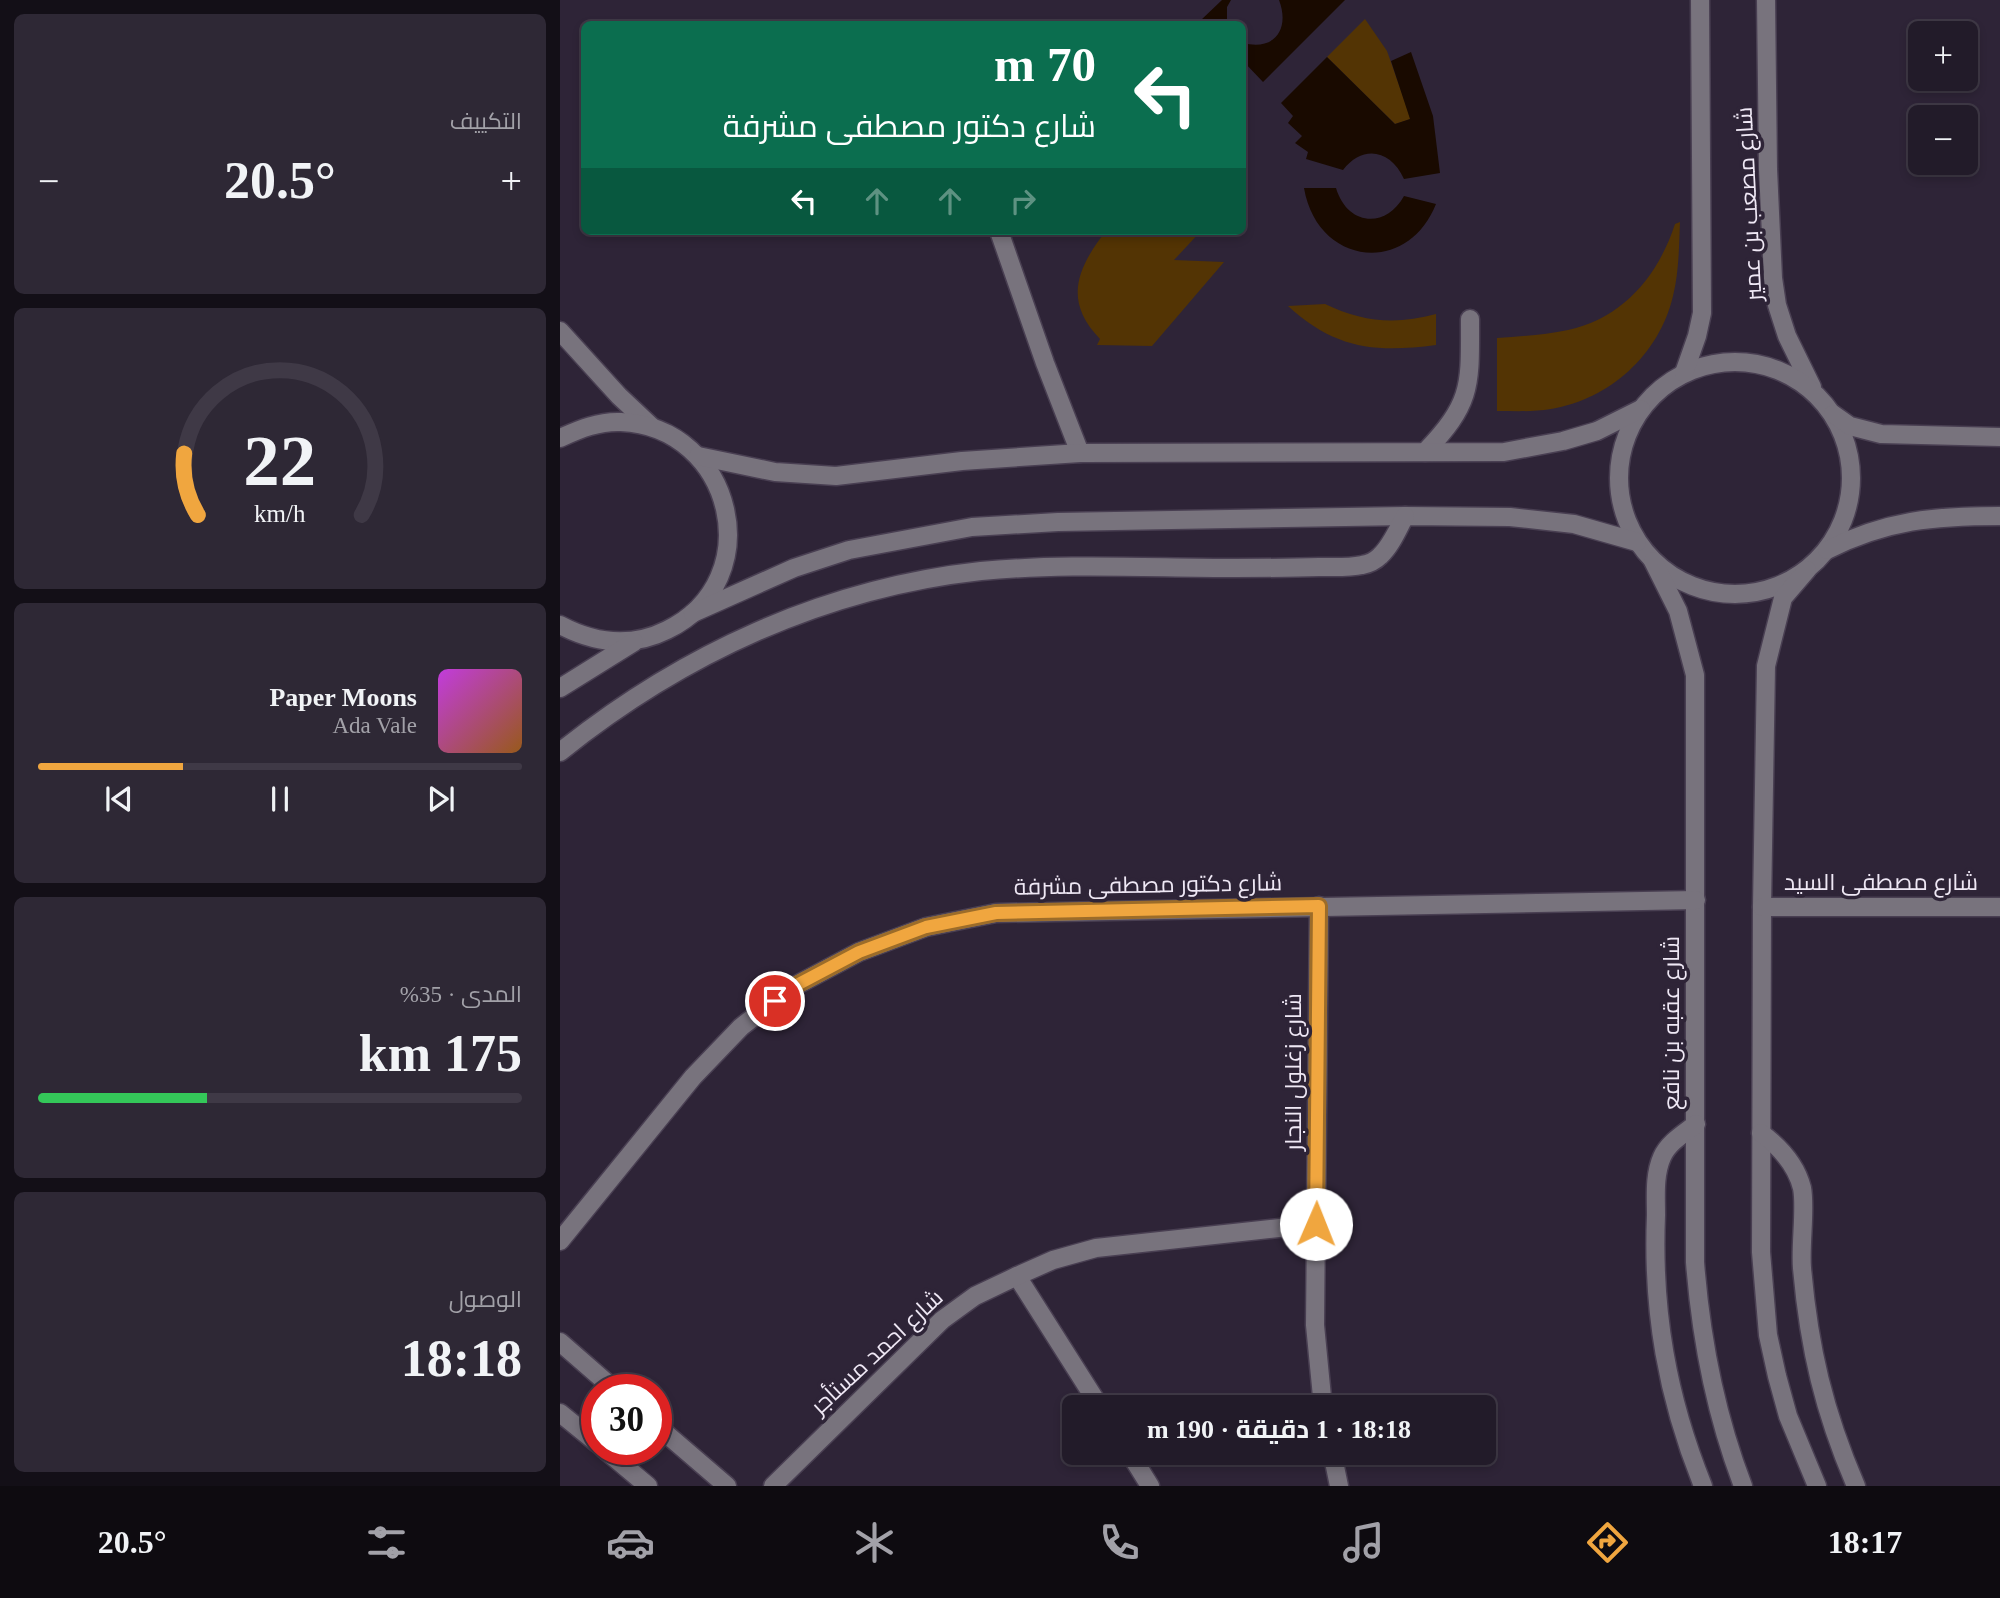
<!DOCTYPE html>
<html lang="ar">
<meta charset="utf-8">
<style>
:root{--surface:#221b29;--page:#2e2835;--text:#f1f3f6;--muted:#a2a1a8;--line:#3f3946;--accent:#f0a63f}
body{margin:0;font-family:"Times New Roman",Cairo,serif;background:var(--page);color:var(--text);direction:rtl;height:100vh;display:flex;flex-direction:column;font-size:26px;white-space:nowrap}
*{box-sizing:border-box;margin:0}
p{font-size:23px;color:var(--muted)}
.icon{flex:none;width:38px;height:38px;fill:none;stroke:currentColor;stroke-width:2;stroke-linecap:round;stroke-linejoin:round}
.map{position:relative;flex:1;overflow:hidden;direction:ltr}
.side{display:flex;flex-direction:column;gap:14px;padding:14px;background:#130f17;width:560px}
.side>*{flex:none}
.top-card{position:absolute;left:21px;top:21px;width:665px;height:214px;border-radius:10px;box-shadow:0 4px 10px #0003,0 0 0 2px var(--line);direction:rtl;background:#0b6e4f;color:#fff;overflow:hidden}
.fabs{position:absolute;left:1348px;top:21px;display:grid;gap:14px}
.fabs a{display:grid;place-items:center;width:70px;height:70px;border-radius:10px;background:var(--surface);box-shadow:0 4px 10px #0003,0 0 0 2px var(--line);font-size:35px}
.speed{position:absolute;left:21px;top:1374px;display:flex;gap:14px;font-size:35px;font-weight:700;text-align:center}
.speed>*{display:grid;place-content:center;width:91px;height:91px;border-radius:50%;background:var(--surface);box-shadow:0 4px 10px #0003,0 0 0 2px var(--line);line-height:1}
.speed .limit{border:10px solid #d22;background:#fff;color:#111}
.pin{position:absolute;display:grid;place-items:center;width:60px;height:60px;color:#fff;margin:-30px;border:4px solid #fff;border-radius:50%;box-shadow:0 2px 7px #0007}
.me{position:absolute;width:77px;margin:-38px;rotate:1deg;stroke-linejoin:round;filter:drop-shadow(0 0 5px #0008)}
.turn{display:flex;align-items:center;gap:24px;height:147px;padding:0 35px;font-size:32px}
.turn .icon{width:91px;height:91px;stroke-width:2.5}
.turn b{display:block;font-size:49px;line-height:60px}
.lanes{display:flex;align-items:center;height:66px;padding:0 35px;background:#0003;justify-content:center;gap:35px;direction:ltr}
.lanes .off{opacity:.35}
.big{font-size:52px;font-weight:700;line-height:1.1}
.side .card{flex:1;display:flex;flex-direction:column;justify-content:center;gap:10px;min-width:0;padding:0 24px;border-radius:10px;background:var(--page)}
.side .dial{align-items:center;gap:0}
.dial svg{height:182px;overflow:visible;fill:none;stroke:var(--line);stroke-width:7;stroke-linecap:round;text-anchor:middle}
.dial text{fill:var(--text);stroke:none}
.song{display:flex;align-items:center;gap:21px}
.cover{width:84px;height:84px;border-radius:10px;background:linear-gradient(135deg,hsl(290 70% 55%),hsl(30 70% 35%))}
.played{height:7px;border-radius:4px;background:linear-gradient(90deg,var(--accent) 30%,var(--line) 30%)}
.keys{display:flex;justify-content:space-around;direction:ltr}
.heat{display:flex;justify-content:space-between;align-items:center;font-size:38px;direction:ltr}
.charge{height:10px;border-radius:5px;background:linear-gradient(90deg,#34c759 35%,var(--line) 0)}
.trip{position:absolute;left:502px;top:1395px;width:434px;height:70px;border-radius:10px;background:var(--surface);box-shadow:0 4px 10px #0003,0 0 0 2px var(--line);font-weight:700;line-height:70px;text-align:center;direction:rtl}
.dock{display:flex;height:112px;justify-content:space-around;align-items:center;background:#0e0b10;color:var(--muted)}
.dock .icon{width:49px;height:49px}
.dock .selected{color:var(--accent)}
.dock b{font-size:32px;color:var(--text)}
main{display:flex;flex:1;min-height:0}
.map>svg:first-child{display:block}
.green{fill:#533404}
.water{fill:#190a00}
.lines{fill:none;stroke-linecap:round;stroke-linejoin:round}
.minor-casing{stroke:#493f52;stroke-width:21}
.minor{stroke:#78737d;stroke-width:18}
.route-casing{stroke:#9c6c29;stroke-width:18}
.route{stroke:#f0a63f;stroke-width:12}
.labels{text-anchor:middle;dominant-baseline:central;stroke-width:7;stroke-linejoin:round;paint-order:stroke}
.street-label{font-size:23px;fill:#efe8f5;stroke:#2e2437}
</style>
<main>
<div class="map">
<svg width="1440" height="1486" viewBox="0 0 1440 1486">
<rect width="100%" height="100%" fill="#2e2437"/>
<!-- green -->
<g class="green">
<polygon points="805,19 827,51 851,119 835,124 767,57"/>
<path d="M1120,222c-1,24 -1,50 -7,74 -14,59 -63,103 -122,113 -18,3 -36,2 -54,2v-73c24,-2 48,-3 71,-8 55,-12 90,-54 107,-106z"/>
<path d="M546,231h95l-27,29 50,2 -72,84 -55,-1 3,-6c-37,-38 -23,-71 6,-108z"/>
<path d="M765,304c37,18 71,21 111,10v31c-61,8 -101,4 -148,-39z"/>
</g>
<!-- water -->
<g class="water">
<polygon points="662,0 671,0 667,7 667,24 646,24 641,20"/>
<path d="M719,0h66l-82,82 -20,-21v-18c32,8 47,-14 36,-43z"/>
<path d="M851,52l22,64 7,57 -36,6c-13,-29 -41,-35 -61,-9l-37,-11 2,-7 -13,-9 7,-7 -14,-13 5,-7 -12,-13 46,-46 68,67 15,-5 -19,-58z"/>
<path d="M744,188h32c11,37 49,42 68,8l32,8c-29,73 -119,61 -132,-16z"/>
</g>
<g class="lines">
<!-- minor casing -->
<g class="minor-casing">
<g id="minor">
<polyline points="1206,0 1208,169 1213,278 1217,305 1227,336 1252,387"/>
<polyline points="439,231 485,363 520,453"/>
<polyline points="0,331 59,396 92,427"/>
<circle cx="1175" cy="478" r="116"/>
<polyline points="1124,373 1137,336 1142,313 1140,0"/>
<polyline points="1273,414 1290,426 1321,434 1440,437"/>
<path d="M0,438c20,-9 39,-17 61,-16 113,5 149,158 46,208 -36,18 -73,13 -107,-5"/>
<path d="M865,452c48,-50 45,-67 45,-133"/>
<polyline points="138,456 215,472 276,476 402,461 520,453 944,452 1003,441 1037,431 1081,409"/>
<path d="M1267,550c60,-30 107,-34 173,-34"/>
<path d="M1093,561l25,50 17,64v587c6,78 20,151 48,224"/>
<polyline points="1247,570 1223,598 1206,666 1202,907 1201,1252 1208,1335 1217,1376 1228,1416 1257,1486"/>
<polyline points="133,613 234,568 289,550 412,527 498,522 845,516 950,517 1014,524 1077,542"/>
<polyline points="0,688 74,642"/>
<path d="M0,752c122,-98 265,-164 421,-181 84,-8 170,-3 254,-3 28,0 56,0 84,-1 14,0 29,1 43,-2 6,-1 13,-4 18,-9 11,-10 18,-27 25,-40"/>
<polyline points="759,906 755,1325 763,1407"/>
<polyline points="1202,907 1440,907"/>
<path d="M1136,1124c-13,10 -28,19 -34,33 -8,18 -6,40 -6,58 -4,96 11,182 47,271"/>
<path d="M1201,1133c19,14 35,31 41,55 4,20 -2,57 0,80 7,80 22,144 54,218"/>
<polyline points="0,1241 133,1077 181,1027 231,988 299,952 366,927 436,913 1136,900"/>
<polyline points="457,1276 540,1407"/>
<polyline points="0,1342 55,1390"/>
<polyline points="0,1413 37,1443"/>
<polyline points="96,1425 167,1486"/>
<polyline points="44,1449 88,1486"/>
<polyline points="569,1452 590,1486"/>
<polyline points="772,1452 779,1486"/>
<polyline points="213,1486 382,1320 415,1296 457,1276 493,1260 536,1248 756,1224"/>
</g>
</g>
<!-- minor -->
<use href="#minor" class="minor"/>
</g>
<g class="lines">
<!-- route casing -->
<g class="route-casing">
<polyline id="route" points="215,1001 231,988 299,952 366,927 436,913 759,906 756,1224"/>
</g>
<!-- route -->
<use href="#route" class="route"/>
</g>
<g class="labels">
<!-- street labels -->
<g class="street-label">
<text transform="translate(1189 204) rotate(-93)">شارع مصعب بن عمير</text>
<text x="1321" y="882">شارع مصطفى السيد</text>
<text transform="translate(588 885) rotate(-1)">شارع دكتور مصطفى مشرفة</text>
<text transform="translate(1111 1023) rotate(-90)">شارع عقبه بن نافع</text>
<text transform="translate(733 1072) rotate(-90)">شارع زغلول النجار</text>
<text transform="translate(317 1352) rotate(-43)">شارع احمد مستأجر</text>
</g>
</g>
</svg>
<div class="fabs">
<a>+</a>
<a>−</a>
</div>
<div class="speed"><div class="limit">30</div></div>
<div class="pin" style="left:215px;top:1001px;background:#d93025"><svg class="icon" aria-label="arrive" viewBox="0 0 24 24"><path d="M6 21V4h12l-3 4 3 4H6"/></svg></div>
<svg class="me" style="left:756px;top:1224px" viewBox="-20 -20 40 40"><circle r="19" fill="#fff"/><path d="M0-13L10 11 0 6-10 11z" fill="#f0a63f"/></svg>
<div class="trip">18:18 · 1 دقيقة · 190 m</div>
<div class="top-card">
<div class="turn"><svg class="icon" aria-label="left" viewBox="0 0 24 24"><path d="M17 20v-9H6M10 6l-5 5 5 5"/></svg><div><b>70 m</b>شارع دكتور مصطفى مشرفة</div></div>
<div class="lanes"><svg class="icon" aria-label="left" viewBox="0 0 24 24"><path d="M17 20v-9H6M10 6l-5 5 5 5"/></svg><svg class="icon off" aria-label="ahead" viewBox="0 0 24 24"><path d="M12 20V5M6 11l6-6 6 6"/></svg><svg class="icon off" aria-label="ahead" viewBox="0 0 24 24"><path d="M12 20V5M6 11l6-6 6 6"/></svg><svg class="icon off" aria-label="right" viewBox="0 0 24 24"><path d="M7 20v-9h11M14 6l5 5-5 5"/></svg></div>
</div>
</div>
<section class="side">
<div class="card"><p>التكييف</p>
<div class="heat"><a>−</a><b class="big">20.5°</b><a>+</a></div>
</div>
<div class="card dial"><svg viewBox="0 0 100 80">
<path d="M14 69A42 42 0 1 1 86 69"/>
<path d="M14 69A42 42 0 0 1 8 42" stroke="#f0a63f"/>
<text x="50" y="56" font-size="32" font-weight="700">22</text>
<text x="50" y="72" font-size="11">km/h</text>
</svg></div>
<div class="card">
<div class="song"><i class="cover"></i><div><b>Paper Moons</b><p>Ada Vale</p></div></div>
<div class="played"></div>
<div class="keys"><svg class="icon" aria-label="previous" viewBox="0 0 24 24"><path d="M18 5L8 12l10 7zM5 5v14"/></svg><svg class="icon" aria-label="pause" viewBox="0 0 24 24"><path d="M8 5v14M16 5v14"/></svg><svg class="icon" aria-label="next" viewBox="0 0 24 24"><path d="M6 5l10 7-10 7zM19 5v14"/></svg></div>
</div>
<div class="card"><p>المدى · 35%</p><b class="big">175 km</b><div class="charge"></div></div>
<div class="card"><p>الوصول</p><b class="big">18:18</b></div>
</section>
</main>
<nav class="dock">
<b>18:17</b>
<svg class="icon selected" aria-label="directions" viewBox="0 0 24 24"><path d="M12 3l9 9-9 9-9-9zM9 14v-3h6M13 9l2 2-2 2"/></svg>
<svg class="icon" aria-label="music" viewBox="0 0 24 24"><path d="M9 18V5l10-2v13"/><circle cx="6" cy="18" r="3"/><circle cx="16" cy="16" r="3"/></svg>
<svg class="icon" aria-label="phone" viewBox="0 0 24 24"><path d="M5 4h4l2 5-3 2q2 4 5 5l2-3 5 2v4C11 20 4 13 5 4z"/></svg>
<svg class="icon" aria-label="climate" viewBox="0 0 24 24"><path d="M12 3v18M4 7l16 10M4 17L20 7"/></svg>
<svg class="icon" aria-label="car" viewBox="0 0 24 24"><path d="M5 17H2v-5l4-1 3-4h7l3 4 3 1v5h-3M9 17h6M6 11h13"/><circle cx="7" cy="17" r="2"/><circle cx="17" cy="17" r="2"/></svg>
<svg class="icon" aria-label="filters" viewBox="0 0 24 24"><path d="M4 7h16M4 17h16"/><circle cx="9" cy="7" r="2"/><circle cx="15" cy="17" r="2"/></svg>
<b>20.5°</b>
</nav>
